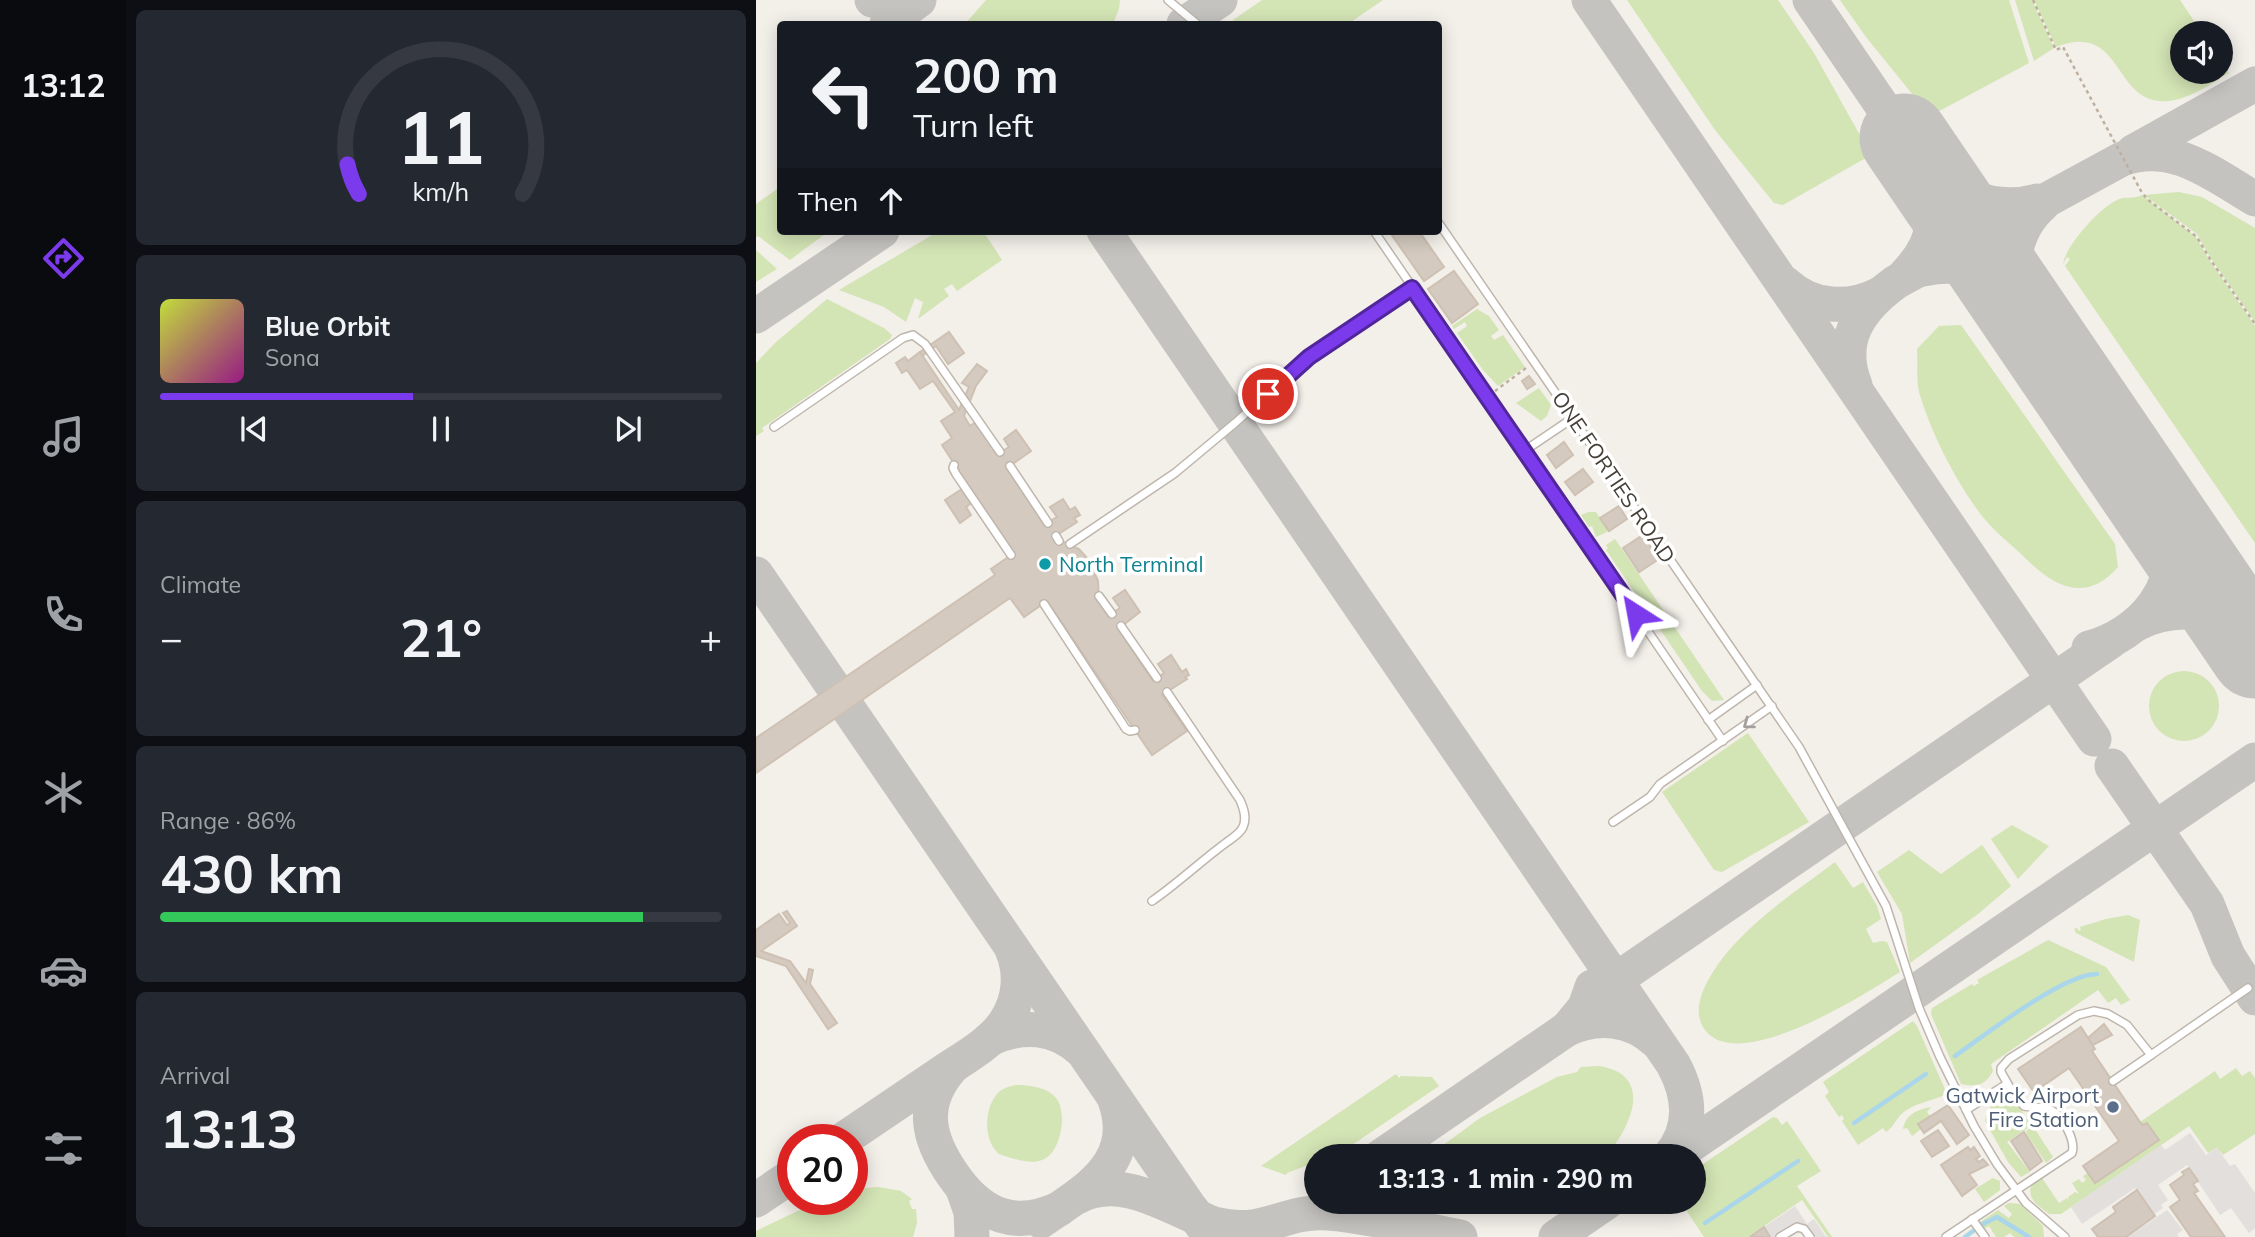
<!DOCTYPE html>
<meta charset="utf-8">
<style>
:root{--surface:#171b24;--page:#242831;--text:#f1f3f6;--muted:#9ea1a6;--line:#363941;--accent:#7c3aed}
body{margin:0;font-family:Mulish,sans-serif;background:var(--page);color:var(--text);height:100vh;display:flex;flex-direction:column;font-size:26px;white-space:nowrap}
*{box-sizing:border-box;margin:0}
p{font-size:23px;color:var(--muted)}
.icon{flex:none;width:38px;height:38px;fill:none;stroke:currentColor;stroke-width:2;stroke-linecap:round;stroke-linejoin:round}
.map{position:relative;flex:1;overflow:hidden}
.drawer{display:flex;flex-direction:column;gap:10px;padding:10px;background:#0d0f14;width:630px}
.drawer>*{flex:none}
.guide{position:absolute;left:21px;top:21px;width:665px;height:214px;border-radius:7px;box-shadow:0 4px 18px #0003;background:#171b24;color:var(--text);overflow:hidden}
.tools{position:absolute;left:1414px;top:21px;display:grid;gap:14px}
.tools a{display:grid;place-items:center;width:63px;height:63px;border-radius:50%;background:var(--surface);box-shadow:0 4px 18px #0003;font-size:35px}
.speed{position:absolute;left:21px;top:1124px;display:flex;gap:14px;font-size:35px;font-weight:700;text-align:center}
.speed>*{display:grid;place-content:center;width:91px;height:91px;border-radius:50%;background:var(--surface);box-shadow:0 4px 18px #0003;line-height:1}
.speed .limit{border:10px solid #d22;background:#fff;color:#111}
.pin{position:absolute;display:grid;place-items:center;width:60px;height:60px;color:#fff;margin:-30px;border:4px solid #fff;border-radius:50%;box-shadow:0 2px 7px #0007}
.me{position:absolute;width:77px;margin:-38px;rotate:326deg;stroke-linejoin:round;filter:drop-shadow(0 0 5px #0008)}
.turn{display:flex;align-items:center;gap:24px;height:147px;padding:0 21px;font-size:32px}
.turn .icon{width:91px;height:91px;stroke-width:2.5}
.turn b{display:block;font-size:49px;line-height:60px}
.then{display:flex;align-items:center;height:66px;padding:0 21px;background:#0003;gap:14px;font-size:26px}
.big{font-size:52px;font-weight:700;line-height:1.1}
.drawer .tile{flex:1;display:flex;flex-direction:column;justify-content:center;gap:10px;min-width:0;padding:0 24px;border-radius:10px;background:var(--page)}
.drawer .dial{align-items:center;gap:0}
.dial svg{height:182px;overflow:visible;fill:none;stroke:var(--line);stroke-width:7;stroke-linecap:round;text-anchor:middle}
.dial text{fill:var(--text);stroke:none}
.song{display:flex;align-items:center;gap:21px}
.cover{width:84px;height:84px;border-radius:10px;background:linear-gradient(135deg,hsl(70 70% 55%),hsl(310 70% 35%))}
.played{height:7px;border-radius:4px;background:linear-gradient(90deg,var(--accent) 45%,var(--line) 45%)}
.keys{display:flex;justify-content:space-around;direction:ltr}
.heat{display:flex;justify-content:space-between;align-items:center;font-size:38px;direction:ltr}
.charge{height:10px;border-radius:5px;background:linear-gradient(90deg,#34c759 86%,var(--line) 0)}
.trip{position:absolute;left:548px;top:1144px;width:402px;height:70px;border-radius:35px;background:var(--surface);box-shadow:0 4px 18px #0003;font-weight:700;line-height:70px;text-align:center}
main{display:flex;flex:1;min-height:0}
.tab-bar{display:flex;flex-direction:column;width:126px;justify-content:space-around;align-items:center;background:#090b0e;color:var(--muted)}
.tab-bar .icon{width:49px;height:49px}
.tab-bar .on{color:var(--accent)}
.tab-bar b{font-size:32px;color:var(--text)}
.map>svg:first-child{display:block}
.green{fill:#d3e4b5}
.parking{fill:#e2dfdd}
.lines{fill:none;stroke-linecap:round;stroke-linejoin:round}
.stream{stroke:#aad6eb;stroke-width:4.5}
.taxiway{stroke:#c5c3c0;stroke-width:35}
.runway{stroke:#c5c3c0;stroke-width:89}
.building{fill:#d4cabf;stroke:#cec1b3;stroke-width:2}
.service-casing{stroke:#beb6ac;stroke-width:10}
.path{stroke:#beb09e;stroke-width:2.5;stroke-dasharray:3.5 3.5;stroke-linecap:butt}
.service{stroke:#fff;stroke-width:7}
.oneway{stroke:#a29f9c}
.route-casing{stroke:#51269a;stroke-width:18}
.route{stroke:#7c3aed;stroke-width:12}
.culture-dot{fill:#0f9aa8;stroke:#fff;stroke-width:2.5}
.service-dot{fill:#5c6f8a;stroke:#fff;stroke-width:2.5}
.labels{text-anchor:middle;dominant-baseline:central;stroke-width:7;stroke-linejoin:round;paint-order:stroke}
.street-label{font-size:21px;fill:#463f38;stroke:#fff}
.culture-label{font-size:21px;fill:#0d838f;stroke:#fff;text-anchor:start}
.service-label{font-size:21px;fill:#4e5e75;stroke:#fff;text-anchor:end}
</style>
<main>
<nav class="tab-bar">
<b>13:12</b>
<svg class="icon on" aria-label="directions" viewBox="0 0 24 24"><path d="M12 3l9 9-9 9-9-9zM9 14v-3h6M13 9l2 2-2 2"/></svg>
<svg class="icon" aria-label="music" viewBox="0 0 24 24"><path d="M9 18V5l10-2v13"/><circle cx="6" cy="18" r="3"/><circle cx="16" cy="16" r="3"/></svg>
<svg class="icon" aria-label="phone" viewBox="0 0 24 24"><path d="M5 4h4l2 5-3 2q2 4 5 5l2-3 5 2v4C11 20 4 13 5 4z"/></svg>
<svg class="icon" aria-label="climate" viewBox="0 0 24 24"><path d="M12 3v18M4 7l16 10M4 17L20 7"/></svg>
<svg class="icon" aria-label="car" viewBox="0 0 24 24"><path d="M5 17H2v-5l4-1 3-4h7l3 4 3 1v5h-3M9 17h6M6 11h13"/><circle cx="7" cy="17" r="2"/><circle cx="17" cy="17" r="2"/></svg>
<svg class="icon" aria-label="filters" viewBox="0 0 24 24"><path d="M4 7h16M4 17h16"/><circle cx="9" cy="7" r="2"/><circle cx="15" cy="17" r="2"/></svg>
</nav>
<section class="drawer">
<div class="tile dial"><svg viewBox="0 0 100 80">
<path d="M14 69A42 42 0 1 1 86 69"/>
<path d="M14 69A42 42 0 0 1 9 56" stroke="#7c3aed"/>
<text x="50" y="56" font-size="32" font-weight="700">11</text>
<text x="50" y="72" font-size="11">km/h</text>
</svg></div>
<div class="tile">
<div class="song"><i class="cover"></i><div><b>Blue Orbit</b><p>Sona</p></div></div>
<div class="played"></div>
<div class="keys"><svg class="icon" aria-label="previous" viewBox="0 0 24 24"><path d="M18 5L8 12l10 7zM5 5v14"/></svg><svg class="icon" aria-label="pause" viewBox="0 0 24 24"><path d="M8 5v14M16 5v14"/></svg><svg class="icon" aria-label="next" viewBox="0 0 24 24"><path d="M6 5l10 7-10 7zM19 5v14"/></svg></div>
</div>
<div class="tile"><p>Climate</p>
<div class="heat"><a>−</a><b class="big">21°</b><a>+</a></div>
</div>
<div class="tile"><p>Range · 86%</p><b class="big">430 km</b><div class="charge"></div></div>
<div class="tile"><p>Arrival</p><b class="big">13:13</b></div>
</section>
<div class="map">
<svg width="1499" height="1237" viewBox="0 0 1499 1237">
<rect width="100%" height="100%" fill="#f3efe9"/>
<!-- green -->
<g class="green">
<polygon points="230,0 364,0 363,9 357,24 209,24"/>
<polygon points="506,0 627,0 592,24 479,24 477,20"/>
<polygon points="871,0 1022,0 1058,53 1115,155 1027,205 1018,203 959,130"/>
<polygon points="1084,0 1253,0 1273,63 1174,116 1110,37"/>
<polygon points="1259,0 1276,0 1298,48 1278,61"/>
<path d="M1278,0h146l22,33h-20v39h39v-10l8,11c-17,10 -35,23 -54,27 -64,13 -48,-81 -119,-53z"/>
<polygon points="24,187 24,231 73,231 34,260 2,236 0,237 0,204"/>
<polygon points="1423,192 1446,197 1499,228 1499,322 1454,257 1441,234 1388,195"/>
<path d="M1386,195l54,42 12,21 47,68v217l-190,-277 5,-7 -3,-2 -4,7c3,-19 40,-61 59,-66 7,-1 13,1 20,-3z"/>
<polygon points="183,231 227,231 246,260 201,291 196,284 188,289 193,296 162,319 167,302 159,298 150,322 128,307 83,290"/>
<polygon points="0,250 21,269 0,282"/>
<polygon points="71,299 128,328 136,335 134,339 6,428 8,431 0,436 0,363 19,343"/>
<polygon points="721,309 733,316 743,330 735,336 738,340 747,335 769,367 742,386 727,370 701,333 711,326 709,322 698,329 696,326"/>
<path d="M1205,325l154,219 3,23c-35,40 -68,16 -98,-14 -13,-12 -28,-24 -38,-37 -26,-34 -51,-83 -63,-124 -3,-13 -1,-29 -2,-43l22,-23z"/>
<polygon points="783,388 795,405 791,416 785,421 760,403"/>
<polygon points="833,512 840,512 853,531 840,537 836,526 833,527 825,515"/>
<polygon points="859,539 968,700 956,701 946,691 850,550 852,548 850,545"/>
<circle cx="1428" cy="706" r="35"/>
<polygon points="992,733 1053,822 966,872 958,870 906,792"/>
<polygon points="1256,825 1293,846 1262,879 1235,839"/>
<polygon points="1226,845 1255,886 1222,914 1154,963 1146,914 1121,872 1153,850 1185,874"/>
<path d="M1079,862l18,26 10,-6 14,24 4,13 -15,10 7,14 9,-2 5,1 13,30c-34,21 -166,107 -197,55 -12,-20 4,-47 16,-64 30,-41 76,-71 116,-101z"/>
<polygon points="1372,915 1384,920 1378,962 1320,933 1318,929 1321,928 1323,931 1325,930 1324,927 1350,919"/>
<path d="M1292,940l58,27 24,33 -9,5 -5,-7 -8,5 -10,-13 -107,74 2,7c-8,15 -17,16 -32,13l-30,-70 1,-6 40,-24 2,2 5,-3 -2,-3z"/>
<path d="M1157,1021l4,5 30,68c-14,7 -29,8 -42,17 -9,6 -10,15 -19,21l-3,-4 -25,17 -16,-24 2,-2 -2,-4 -3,2 -14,-21 4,-4 -6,-10z"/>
<path d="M843,1066c57,9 31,63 6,91h-178l53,-39 77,-41 20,-5 4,-5z"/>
<path d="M1480,1068l6,8 8,-5 5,7v56l-32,21 -6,-7 -9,5 -19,-27 -128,88h-12c-10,-8 -22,-14 -18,-29l11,-7 17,25 8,-5 2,3 -1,-4 7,-5 4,2 -7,-11 7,-4 3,4 4,-3 -3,-4 5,-3 7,10 63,-43 -11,-17 -4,2 -3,-3 75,-51 5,8z"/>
<polygon points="640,1074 643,1078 645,1076 676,1077 683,1086 596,1145 571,1157 567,1157 571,1154 568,1150 564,1152 566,1157 560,1157 560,1162 531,1173 530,1175 505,1166"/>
<path d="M260,1085c13,0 31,2 40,13 12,14 5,56 -14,62 -12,5 -31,-2 -43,-6 -16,-13 -16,-48 1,-63 4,-3 10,-5 16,-6z"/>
<path d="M1250,1101l13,6 13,18 -25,17 23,30 -9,5 -13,-15 -23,-41c3,-12 7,-21 21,-20z"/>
<path d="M1175,1107l-4,5 3,4 -12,8 3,5 -9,7 -5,-8 -4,1c3,-15 14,-19 28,-22z"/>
<polygon points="1017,1117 1021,1118 1026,1125 1031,1121 1065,1171 1041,1186 1076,1237 1072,1237 1046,1200 992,1237 948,1237 928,1207 930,1202 938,1202 938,1170"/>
<polygon points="1277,1126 1297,1157 1290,1163 1271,1135 1270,1131"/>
<polygon points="1237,1178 1244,1181 1244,1190 1228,1202 1219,1189"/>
<polygon points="123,1187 145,1191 156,1199 153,1201 156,1209 160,1209 161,1223 157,1237 0,1237 0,1231 8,1227 67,1199 96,1199 96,1189"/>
<polygon points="670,1202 779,1202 735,1207"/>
<polygon points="1253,1203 1264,1204 1287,1226 1288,1237 1258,1237 1254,1233 1248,1237 1240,1237 1233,1226 1228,1229 1224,1222 1242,1210 1253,1218 1256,1214 1248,1206"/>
</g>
<!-- parking -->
<g class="parking">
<polygon points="1434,1133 1450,1155 1461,1148 1474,1166 1479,1164 1499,1193 1499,1228 1493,1233 1475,1208 1464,1215 1431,1165 1402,1185 1412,1200 1405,1205 1407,1208 1398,1214 1379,1188 1326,1224 1315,1207 1405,1145 1409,1150"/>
<polygon points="1039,1206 1051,1224 1058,1219 1070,1237 1050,1237 1045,1231 1035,1237 1015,1237 1008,1227"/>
<polygon points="1411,1210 1427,1230 1421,1234 1423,1237 1372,1237"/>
</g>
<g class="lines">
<!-- stream -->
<g class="stream">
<path d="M1199,1056c30,-21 108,-82 142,-82"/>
<polyline points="1098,1123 1170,1074"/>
<polyline points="949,1223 1042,1161"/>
<polyline points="1227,1224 1241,1217 1273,1237"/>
<polyline points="1209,1237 1217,1231"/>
</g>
<!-- taxiway -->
<g class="taxiway">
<polyline points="116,0 136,2 154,0"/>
<polyline points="833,0 1338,739"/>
<polyline points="1054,0 1148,138"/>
<polyline points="131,24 163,0"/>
<polyline points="428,24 464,0"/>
<polyline points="1377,152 1499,84"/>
<path d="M1162,157c30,35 72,57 119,44"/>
<path d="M348,231l569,833c17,31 21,64 -4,93"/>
<path d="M1168,269c50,-11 78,12 104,51"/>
<path d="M1149,275c33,-33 37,-71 16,-112"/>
<path d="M1030,284c26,24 63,26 94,10"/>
<path d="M1267,309c-17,-35 -10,-79 20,-105"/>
<polyline points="0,316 126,231"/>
<path d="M1099,385c-18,-45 5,-77 41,-103l226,-123c50,-19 92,16 133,40"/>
<polyline points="0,574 454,1237"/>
<path d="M1380,624c30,-15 68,-18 97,4 9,7 15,17 22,26"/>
<path d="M1333,648c51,-13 96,-63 78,-118 -3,-10 -10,-20 -16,-29"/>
<polyline points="1356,766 1451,904 1472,956 1499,998"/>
<polyline points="829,1007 848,988 1355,641"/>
<path d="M809,1030c31,-15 66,-13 92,12"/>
<path d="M234,1039c32,-15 65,-13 91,11"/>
<path d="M195,1068c-32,37 -23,71 2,107 27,39 60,55 106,34"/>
<path d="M88,1139c33,-22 66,-45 99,-67 21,-14 49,-29 63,-51 14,-22 16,-48 6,-72"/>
<polyline points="624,1157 811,1029 829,1007 836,987"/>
<polyline points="917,1157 1499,760"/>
<polyline points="207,1189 215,1212 216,1237"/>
<path d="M321,1197c41,-22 83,5 121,21"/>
<polyline points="0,1200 37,1175"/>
<path d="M436,1210c6,9 12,10 22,14 54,13 66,-14 114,-11 41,3 91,16 132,24"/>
<path d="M285,1221c44,-30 96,-58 74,-121"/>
<polyline points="800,1237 851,1202"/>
</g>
<!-- runway -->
<polyline class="runway" points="1148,138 1499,654"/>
</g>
<!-- building -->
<g class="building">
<polygon points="633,231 663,231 688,267 668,281"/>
<polygon points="698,271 722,304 696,323 672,289"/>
<polygon points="193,332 208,353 192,364 180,346 166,356 164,352"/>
<polygon points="164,352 203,410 213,387 206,383 221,364 231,371 220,386 208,416 214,426 220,422 242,454 253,447 248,439 260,430 275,451 251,468 289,524 301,517 294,507 307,499 314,510 319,507 324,515 318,518 321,522 298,537 323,549 333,560 342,581 343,600 353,615 364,608 357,598 369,590 384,612 362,629 397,681 408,673 402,664 415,655 426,672 430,669 433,675 429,677 431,679 406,695 431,731 396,755 291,601 268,617 254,598 0,773 0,738 239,575 235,569 258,553 221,499 210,507 215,515 204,523 189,500 212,485 186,445 196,438 185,421 199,412 177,381 164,389 151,370 146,373 140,363 149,357 152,361"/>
<polygon points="773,376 779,384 771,389 766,381"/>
<polygon points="808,442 817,455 800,468 791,455"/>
<polygon points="827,469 837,482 819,495 809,482"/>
<polygon points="863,506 871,519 853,531 844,518"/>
<polygon points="887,535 903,559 883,572 867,548"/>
<polygon points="31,911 41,926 5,951 34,961 50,983 53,969 57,970 54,984 81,1023 72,1029 30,966 0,956 0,930 23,914 31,925 34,923 27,913"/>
<polygon points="1348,1024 1356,1035 1337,1045 1332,1038"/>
<polygon points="1325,1027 1339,1049 1336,1051 1384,1122 1387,1125 1391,1123 1403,1140 1339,1183 1327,1166 1363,1141 1313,1068 1278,1092 1262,1069"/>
<polygon points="1192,1105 1213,1135 1201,1144 1185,1121 1168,1133 1162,1124"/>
<polygon points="1182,1130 1193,1146 1176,1157 1165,1141"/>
<polygon points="1268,1132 1286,1161 1274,1170 1255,1141"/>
<polygon points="1212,1147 1214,1150 1218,1147 1224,1156 1220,1159 1223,1162 1227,1159 1232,1165 1213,1174 1221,1185 1206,1196 1185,1165"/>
<polygon points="1433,1168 1442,1181 1437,1184 1442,1191 1438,1193 1469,1237 1435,1237 1414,1207 1424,1200 1414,1185 1428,1175 1426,1172"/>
<polygon points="1381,1190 1399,1216 1370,1237 1342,1237 1336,1229 1360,1212 1357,1207"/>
<polygon points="1008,1227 1014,1237 994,1237"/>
</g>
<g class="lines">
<!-- service casing -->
<g class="service-casing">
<g id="service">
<polyline points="412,0 441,24"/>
<polyline points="682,222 1043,747 1130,906 1163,1008 1184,1057 1218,1126 1241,1164 1270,1203 1309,1237"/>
<polyline points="618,231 967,741"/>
<polyline points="18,427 147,338 157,335 169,344 244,452"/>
<polyline points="768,451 817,418"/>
<polyline points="198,465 197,468 200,474 255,555"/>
<polyline points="254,466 292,523"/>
<polyline points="300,536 303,541"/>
<polyline points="314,544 419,473 479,423 553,357 656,288"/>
<polyline points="343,596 356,614"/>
<polyline points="288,604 370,729 374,731 379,730"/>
<polyline points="365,626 401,678"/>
<polyline points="952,720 1001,685"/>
<polyline points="857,822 894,797 904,784 1016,706"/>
<path d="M396,901c26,-18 49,-40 75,-59 5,-4 13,-8 16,-15 4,-9 1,-18 -3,-27l-73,-108"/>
<polyline points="1357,1081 1395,1055"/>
<polyline points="1210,1110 1251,1084"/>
<polyline points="1216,1219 1229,1237"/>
<polyline points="1024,1237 1041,1227 1048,1229 1054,1237"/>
<path d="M1190,1237l126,-84c4,-12 -9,-37 -21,-43 -7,-4 -19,-2 -27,-4l-10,-11 -13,-23v-4l8,-9 69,-44 16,-4 14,3 19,11 24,30 97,-67"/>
</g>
</g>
<!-- path -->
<g class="path">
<polyline points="1277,0 1300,50 1307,47 1385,191 1391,199 1441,237 1454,259 1499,324"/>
<polyline points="739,391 770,368"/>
</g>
<!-- service -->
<use href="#service" class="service"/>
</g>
<!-- one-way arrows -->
<defs><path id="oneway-chevron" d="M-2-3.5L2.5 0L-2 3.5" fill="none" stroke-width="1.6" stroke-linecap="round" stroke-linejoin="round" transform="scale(1.75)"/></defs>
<use class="oneway" href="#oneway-chevron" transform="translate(992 724) rotate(144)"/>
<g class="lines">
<!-- route casing -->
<g class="route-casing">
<polyline id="route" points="512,394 553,357 656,288 880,614"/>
</g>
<!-- route -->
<use href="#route" class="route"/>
</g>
<!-- markers -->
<circle class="culture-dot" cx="289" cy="564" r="7"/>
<circle class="service-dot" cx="1357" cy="1107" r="7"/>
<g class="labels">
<!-- street labels -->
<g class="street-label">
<text transform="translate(858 477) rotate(56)">ONE FORTIES ROAD</text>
</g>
<!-- culture labels -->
<g class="culture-label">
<text x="303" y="564">North Terminal</text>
</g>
<!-- service labels -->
<g class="service-label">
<text x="1343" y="1095">Gatwick Airport<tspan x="1343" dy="24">Fire Station</tspan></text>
</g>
</g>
</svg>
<div class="tools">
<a><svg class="icon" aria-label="sound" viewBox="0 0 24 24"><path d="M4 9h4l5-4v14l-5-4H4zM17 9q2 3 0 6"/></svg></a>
</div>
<div class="speed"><div class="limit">20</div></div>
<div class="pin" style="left:512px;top:394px;background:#d93025"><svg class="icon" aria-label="arrive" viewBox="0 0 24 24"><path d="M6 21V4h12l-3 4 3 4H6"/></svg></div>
<svg class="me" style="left:880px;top:614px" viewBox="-20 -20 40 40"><path d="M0-17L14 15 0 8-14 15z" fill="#7c3aed" stroke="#fff" stroke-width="4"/></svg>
<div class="trip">13:13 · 1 min · 290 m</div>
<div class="guide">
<div class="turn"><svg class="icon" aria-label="left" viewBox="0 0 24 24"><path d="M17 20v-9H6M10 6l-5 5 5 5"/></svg><div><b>200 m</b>Turn left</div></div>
<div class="then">Then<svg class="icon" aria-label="ahead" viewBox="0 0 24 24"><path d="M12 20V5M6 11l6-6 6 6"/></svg></div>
</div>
</div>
</main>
